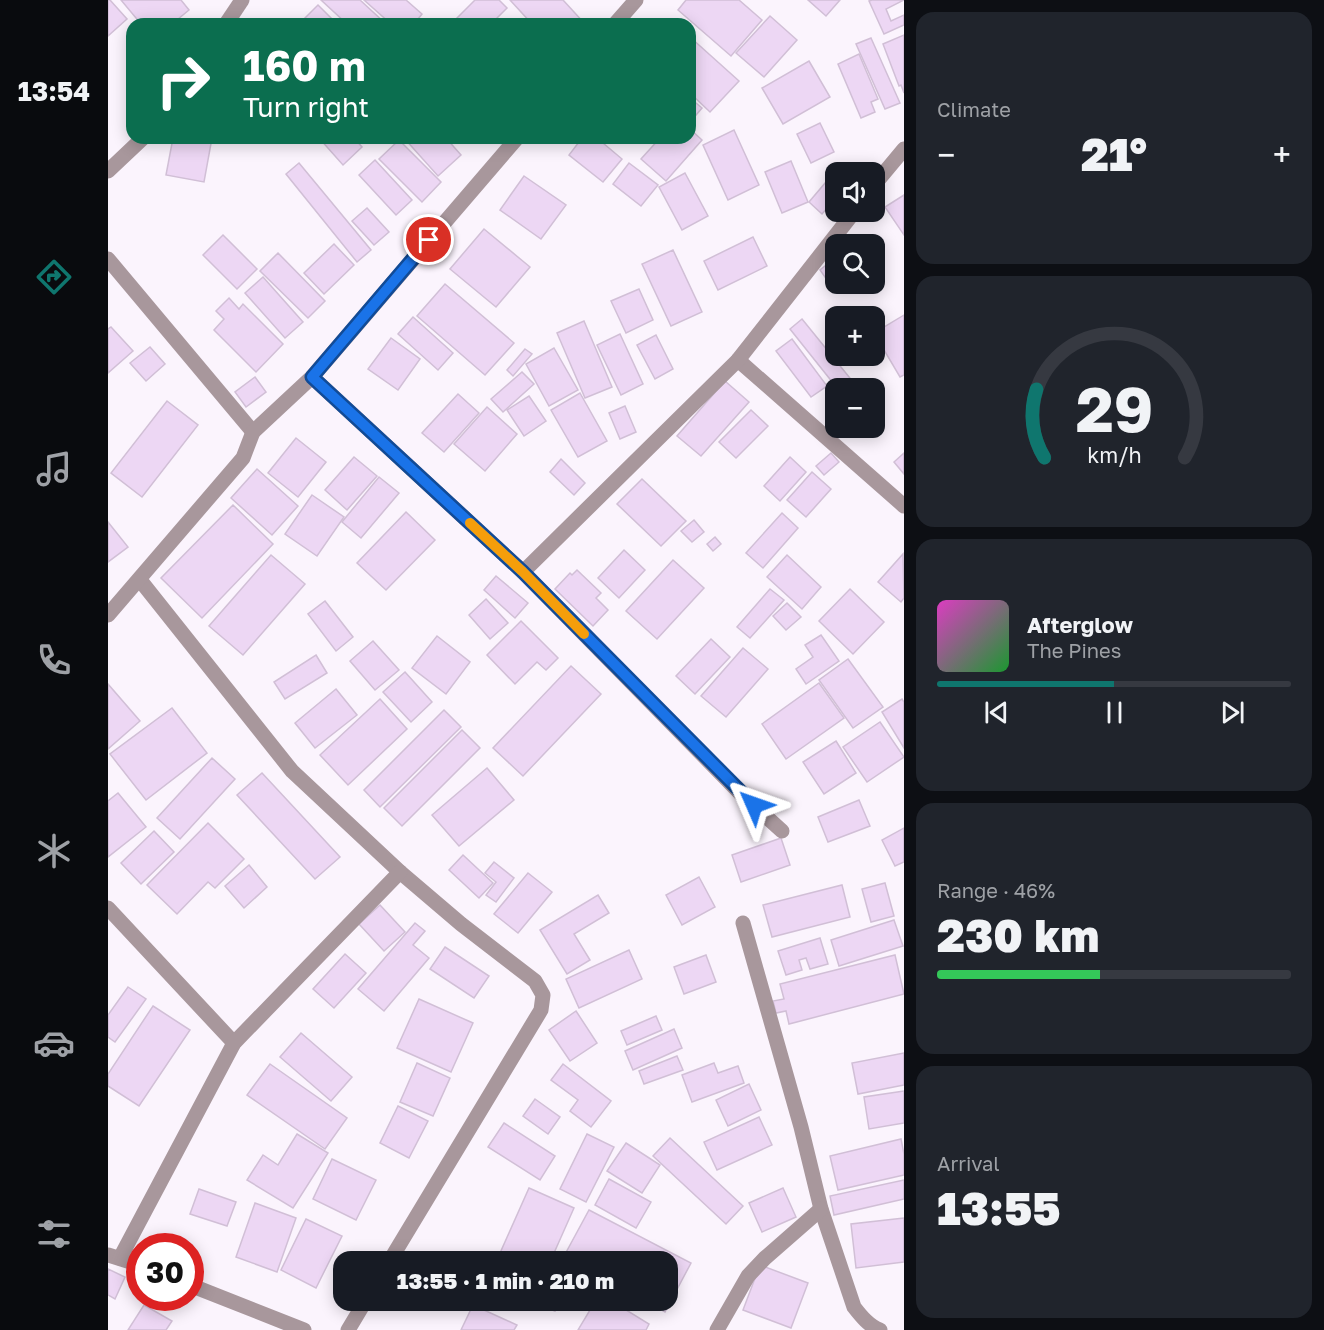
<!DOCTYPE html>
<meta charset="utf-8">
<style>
:root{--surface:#171b24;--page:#20242c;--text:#f1f3f6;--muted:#9ea1a6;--line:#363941;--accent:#0f766e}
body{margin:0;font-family:"Golos Text",sans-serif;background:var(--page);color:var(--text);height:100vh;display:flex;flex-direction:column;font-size:22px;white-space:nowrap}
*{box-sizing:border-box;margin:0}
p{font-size:20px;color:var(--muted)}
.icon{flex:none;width:33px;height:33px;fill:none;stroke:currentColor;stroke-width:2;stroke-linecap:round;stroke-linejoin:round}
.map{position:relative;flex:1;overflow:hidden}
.details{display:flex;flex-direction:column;gap:12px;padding:12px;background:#0d0f14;width:420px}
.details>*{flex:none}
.hud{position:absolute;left:18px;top:18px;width:570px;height:126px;border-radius:18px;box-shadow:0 3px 15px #0003;background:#0b6e4f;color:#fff;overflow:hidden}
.buttons{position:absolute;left:717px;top:162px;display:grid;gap:12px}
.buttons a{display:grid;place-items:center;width:60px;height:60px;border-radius:12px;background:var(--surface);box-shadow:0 3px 15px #0003;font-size:30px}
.speed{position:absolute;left:18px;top:1233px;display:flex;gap:12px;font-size:30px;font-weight:700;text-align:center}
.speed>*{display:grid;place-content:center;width:78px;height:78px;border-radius:50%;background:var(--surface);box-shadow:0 3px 15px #0003;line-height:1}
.speed .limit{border:9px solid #d22;background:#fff;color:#111}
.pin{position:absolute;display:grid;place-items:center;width:51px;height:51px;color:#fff;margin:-26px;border:3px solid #fff;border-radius:50%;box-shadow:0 2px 6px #0007}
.me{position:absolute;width:66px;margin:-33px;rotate:313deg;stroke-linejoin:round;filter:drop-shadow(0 0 4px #0008)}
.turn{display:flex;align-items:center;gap:21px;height:126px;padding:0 18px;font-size:27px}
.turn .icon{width:78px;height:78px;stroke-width:2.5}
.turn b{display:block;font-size:42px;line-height:51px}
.big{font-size:45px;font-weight:800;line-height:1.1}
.details .card{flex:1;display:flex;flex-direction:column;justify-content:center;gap:9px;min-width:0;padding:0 21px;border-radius:18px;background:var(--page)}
.details .dial{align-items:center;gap:0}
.dial svg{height:156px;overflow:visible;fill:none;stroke:var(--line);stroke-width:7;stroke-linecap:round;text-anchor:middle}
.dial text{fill:var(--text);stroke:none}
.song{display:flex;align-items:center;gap:18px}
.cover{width:72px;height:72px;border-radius:9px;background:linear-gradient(135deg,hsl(310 70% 55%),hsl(130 70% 35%))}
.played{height:6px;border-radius:3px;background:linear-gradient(90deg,var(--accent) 50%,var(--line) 50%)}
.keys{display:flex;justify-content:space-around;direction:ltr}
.heat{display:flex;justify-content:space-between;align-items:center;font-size:33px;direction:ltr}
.charge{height:9px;border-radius:4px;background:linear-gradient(90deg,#34c759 46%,var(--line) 0)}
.trip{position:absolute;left:225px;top:1251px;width:345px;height:60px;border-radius:18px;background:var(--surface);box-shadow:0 3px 15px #0003;font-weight:800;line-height:60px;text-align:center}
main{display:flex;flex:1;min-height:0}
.menu{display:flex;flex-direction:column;width:108px;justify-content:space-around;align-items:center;background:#090b0e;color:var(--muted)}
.menu .icon{width:42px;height:42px}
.menu .active{color:var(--accent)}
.menu b{font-size:27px;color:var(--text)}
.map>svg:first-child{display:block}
.building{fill:#edd7f4;stroke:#d1bfd6;stroke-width:1.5}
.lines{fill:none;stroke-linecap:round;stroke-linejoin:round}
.street{stroke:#a8979c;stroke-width:15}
.route-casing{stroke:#114b97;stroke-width:15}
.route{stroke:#1a73e8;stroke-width:10}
.slow{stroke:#f59e0b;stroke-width:10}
</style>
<main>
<nav class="menu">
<b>13:54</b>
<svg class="icon active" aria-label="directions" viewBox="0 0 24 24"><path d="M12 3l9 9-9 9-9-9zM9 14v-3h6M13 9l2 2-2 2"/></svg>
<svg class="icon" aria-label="music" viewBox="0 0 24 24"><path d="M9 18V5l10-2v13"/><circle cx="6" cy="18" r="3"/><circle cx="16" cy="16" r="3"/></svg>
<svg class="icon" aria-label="phone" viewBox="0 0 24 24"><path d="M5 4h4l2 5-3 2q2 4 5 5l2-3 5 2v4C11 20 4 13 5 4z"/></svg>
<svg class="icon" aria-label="climate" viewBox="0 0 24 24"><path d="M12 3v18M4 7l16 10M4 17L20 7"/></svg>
<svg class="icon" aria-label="car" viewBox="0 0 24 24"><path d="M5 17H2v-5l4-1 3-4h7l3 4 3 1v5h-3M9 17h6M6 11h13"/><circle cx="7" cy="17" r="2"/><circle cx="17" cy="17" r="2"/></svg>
<svg class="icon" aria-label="filters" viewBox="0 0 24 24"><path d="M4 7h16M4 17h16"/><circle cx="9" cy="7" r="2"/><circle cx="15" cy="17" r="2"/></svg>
</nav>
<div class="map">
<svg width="796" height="1330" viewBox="0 0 796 1330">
<rect width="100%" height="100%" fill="#fbf4fd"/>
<!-- building -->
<g class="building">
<polygon points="0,0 2,0 19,19 0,36"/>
<polygon points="13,0 73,0 81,10 64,24 33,24"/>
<polygon points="213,0 252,0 278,24 239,24"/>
<polygon points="256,0 298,0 314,14 306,24 283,24"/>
<polygon points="367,0 391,0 399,8 383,24 351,24 347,20"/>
<polygon points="402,0 455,0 477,24 424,24"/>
<polygon points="578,0 631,0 654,20 623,56 570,10"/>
<polygon points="700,0 732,0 718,16"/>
<polygon points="764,0 796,0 778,9 783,21 796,15 796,25 776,34 761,1"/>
<polygon points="210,5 229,24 191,24"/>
<polygon points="662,16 689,40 656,77 628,53"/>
<polygon points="796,35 796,93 793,85 791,86 775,44"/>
<polygon points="582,37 631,81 602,112 582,93"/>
<polygon points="763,38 792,103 777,109 748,44"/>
<polygon points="751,54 770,99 763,102 767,112 753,118 730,64"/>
<polygon points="701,61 722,97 675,124 654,88"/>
<polygon points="582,98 594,108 583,121 582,120"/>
<polygon points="712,123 726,152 703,163 689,134"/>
<polygon points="582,129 594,140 558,181 533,159 552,138 582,138"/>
<polygon points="626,130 651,185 620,200 595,145"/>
<polygon points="65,138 104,138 96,182 58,175"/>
<polygon points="211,138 246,138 254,147 235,165"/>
<polygon points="296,138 338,138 353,155 330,176"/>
<polygon points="474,138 489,138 514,159 495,182 461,155"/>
<polygon points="291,140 333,182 314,202 271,159"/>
<polygon points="267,160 304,200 288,215 251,175"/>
<polygon points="683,161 700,202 674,213 657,172"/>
<polygon points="191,163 263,250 249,262 178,174"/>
<polygon points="521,163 550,185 533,206 505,184"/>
<polygon points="729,169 734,172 728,172 728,198 714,214 701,202"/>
<polygon points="577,173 600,216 574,230 551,187"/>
<polygon points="416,176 458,205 433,239 392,210"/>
<polygon points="796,195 796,235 777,207"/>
<polygon points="259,208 281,232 266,245 244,221"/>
<polygon points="376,229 422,267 388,307 342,269"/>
<polygon points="115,235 149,269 129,289 95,255"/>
<polygon points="645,237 659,266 610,290 596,261"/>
<polygon points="226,244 246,265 216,294 196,273"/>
<polygon points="565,250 594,312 563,326 534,264"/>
<polygon points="728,252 728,273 719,280 712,270 722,262 719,259"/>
<polygon points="170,253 217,301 200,318 152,271"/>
<polygon points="155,277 195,322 177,338 137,293"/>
<polygon points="337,284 406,343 377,375 309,316"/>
<polygon points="531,289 545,320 518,333 503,301"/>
<polygon points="121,298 131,309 135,304 175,344 148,372 106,330 116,319 108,311"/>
<polygon points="796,315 796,375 792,377 766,333"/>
<polygon points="305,317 345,353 330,370 290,334"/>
<polygon points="694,319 750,388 729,388 682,329"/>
<polygon points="476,321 504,387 477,398 449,333"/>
<polygon points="3,327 25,351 0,373 0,329"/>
<polygon points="512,334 535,384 513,395 489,345"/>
<polygon points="548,335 565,369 547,379 529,345"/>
<polygon points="283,338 312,359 290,390 260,369"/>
<polygon points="684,339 719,386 703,397 668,351"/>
<polygon points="42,347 57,364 38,381 22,363"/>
<polygon points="446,348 470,390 441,406 418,364"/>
<polygon points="417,349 424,354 405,376 399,370"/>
<polygon points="414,372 426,384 395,412 383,399"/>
<polygon points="147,377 158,392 138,407 127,392"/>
<polygon points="617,381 641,402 593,456 569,436"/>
<polygon points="472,393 499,441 470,457 443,410"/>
<polygon points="350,394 371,413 336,452 314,433"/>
<polygon points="421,396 438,421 416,436 399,410"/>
<polygon points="59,401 90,425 34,497 3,473"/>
<polygon points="517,406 528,432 512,439 501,413"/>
<polygon points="379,407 409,434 377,471 346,444"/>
<polygon points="643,410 660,426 628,458 611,442"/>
<polygon points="188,438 218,462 190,497 160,473"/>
<polygon points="723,453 731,462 716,475 708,466"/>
<polygon points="796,453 796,474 786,462"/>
<polygon points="246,457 269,476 239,510 217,490"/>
<polygon points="682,457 698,472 672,501 656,486"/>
<polygon points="453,459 477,483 466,495 442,472"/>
<polygon points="149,469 190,506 164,535 123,498"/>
<polygon points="704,472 723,489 698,517 679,500"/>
<polygon points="271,477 291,493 253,538 234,522"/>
<polygon points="534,479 578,521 553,546 509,504"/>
<polygon points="204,495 236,517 209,556 177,534"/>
<polygon points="125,505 165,544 94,618 53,578"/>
<polygon points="298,512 327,540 278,590 249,563"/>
<polygon points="674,513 690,528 655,568 638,553"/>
<polygon points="586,520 596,532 584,542 573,531"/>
<polygon points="0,522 20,547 0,562"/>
<polygon points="607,537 613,544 605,551 599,544"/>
<polygon points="516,550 537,570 511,598 490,578"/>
<polygon points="795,554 796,598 793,602 770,582"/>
<polygon points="163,555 197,584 135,655 101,626"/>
<polygon points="679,555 713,587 694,609 659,577"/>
<polygon points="565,560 596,588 549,639 518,611"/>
<polygon points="469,570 493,593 488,598 500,610 485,626 447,589 462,573 464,575"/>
<polygon points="388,576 420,603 407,618 376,590"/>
<polygon points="662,589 676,600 642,638 629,627"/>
<polygon points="742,589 776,622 745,654 711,621"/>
<polygon points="378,599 400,623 382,639 361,615"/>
<polygon points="217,601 245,637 228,651 200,614"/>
<polygon points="679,603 693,617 678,630 665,616"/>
<polygon points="413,621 450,658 438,670 429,662 407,684 379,655"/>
<polygon points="713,635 731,661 698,684 688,669 705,657 697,645"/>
<polygon points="329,636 362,662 338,694 304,668"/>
<polygon points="603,639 622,657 587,694 568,676"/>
<polygon points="265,641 291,670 267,690 242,661"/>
<polygon points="635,648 660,669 618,717 593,696"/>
<polygon points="208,655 219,673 177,699 166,682"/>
<polygon points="740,659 775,707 745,728 711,680"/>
<polygon points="463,666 493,694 415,776 385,748"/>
<polygon points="297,672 324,702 303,722 275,692"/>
<polygon points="711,683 736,718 678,759 654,724"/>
<polygon points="0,684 32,721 0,749"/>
<polygon points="228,689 249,715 207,748 187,723"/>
<polygon points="272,699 299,729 240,785 212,755"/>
<polygon points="794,699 796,702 796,748 774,712"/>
<polygon points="64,708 99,753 38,800 2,754"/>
<polygon points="336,710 353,727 272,807 256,790"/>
<polygon points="772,722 796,757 759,782 735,747"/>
<polygon points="354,730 372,748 294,826 276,808"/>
<polygon points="728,741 748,773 716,794 695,762"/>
<polygon points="104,758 127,779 72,839 49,818"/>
<polygon points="379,768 406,800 351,846 324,815"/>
<polygon points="154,773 232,857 207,879 129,795"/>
<polygon points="10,793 38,827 0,857 0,801"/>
<polygon points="751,800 762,826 720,842 710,817"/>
<polygon points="100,823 136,859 107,888 100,882 69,914 39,885"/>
<polygon points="796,828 796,862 787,866 774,840"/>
<polygon points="46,831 66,852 33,884 13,863"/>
<polygon points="673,838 682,865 633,882 624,855"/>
<polygon points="355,855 385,883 371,898 341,870"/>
<polygon points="386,862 406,878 388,902 378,895 388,882 377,873"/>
<polygon points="141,865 159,887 136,908 117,886"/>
<polygon points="420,873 444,892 410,933 386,914"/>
<polygon points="591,877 607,907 574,925 558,895"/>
<polygon points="777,883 786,916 763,922 754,889"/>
<polygon points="734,885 742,917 664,937 655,905"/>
<polygon points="490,895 501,913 466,934 482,960 459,974 432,930"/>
<polygon points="272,905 297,932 276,951 251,924"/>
<polygon points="786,920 795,946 731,966 723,940"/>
<polygon points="307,923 317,931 305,945 321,958 276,1011 250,989"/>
<polygon points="712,938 720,964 702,969 698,958 691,960 694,970 678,975 670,951"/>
<polygon points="337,947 381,976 366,998 322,969"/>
<polygon points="521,950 534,979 471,1008 458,979"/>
<polygon points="237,954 258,973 226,1008 205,989"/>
<polygon points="598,955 608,982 576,994 566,967"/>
<polygon points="787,955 796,994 681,1024 678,1011 668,1013 665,1001 676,999 672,984"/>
<polygon points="20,987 38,999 7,1042 0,1037 0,1015"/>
<polygon points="311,999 365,1023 343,1072 289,1048"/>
<polygon points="45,1006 82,1030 31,1106 0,1086 0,1074"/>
<polygon points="468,1011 489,1043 462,1061 441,1030"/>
<polygon points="548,1016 554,1030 519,1045 513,1031"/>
<polygon points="566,1029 574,1048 525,1070 517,1051"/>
<polygon points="193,1033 244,1077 223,1101 172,1057"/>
<polygon points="796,1053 796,1085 750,1094 744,1063"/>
<polygon points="569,1056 575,1070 536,1084 531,1071"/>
<polygon points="309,1063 342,1078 325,1116 292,1102"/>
<polygon points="606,1063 610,1073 630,1066 636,1083 584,1102 574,1075"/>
<polygon points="162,1064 239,1118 217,1149 139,1095"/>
<polygon points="455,1064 503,1101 483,1127 462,1111 470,1100 443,1080"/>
<polygon points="641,1084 653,1110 620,1126 608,1100"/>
<polygon points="796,1091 796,1123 761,1129 756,1097"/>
<polygon points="427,1099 452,1117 440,1134 415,1116"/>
<polygon points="290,1106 320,1121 301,1158 272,1143"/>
<polygon points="651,1117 664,1145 609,1170 596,1142"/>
<polygon points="396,1123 447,1156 432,1180 380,1147"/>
<polygon points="189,1134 220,1153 185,1208 139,1180 155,1155 170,1165"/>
<polygon points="479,1134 506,1147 478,1202 452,1189"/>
<polygon points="562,1138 635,1206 618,1224 545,1156"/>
<polygon points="793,1139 796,1154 796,1175 730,1190 722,1156"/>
<polygon points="518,1143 552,1165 534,1193 499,1171"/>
<polygon points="224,1159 268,1180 248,1220 205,1199"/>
<polygon points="501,1179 543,1202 528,1228 487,1205"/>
<polygon points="796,1180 796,1199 726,1215 722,1196"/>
<polygon points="421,1188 466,1208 442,1262 388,1262"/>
<polygon points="675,1188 688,1217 654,1232 641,1203"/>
<polygon points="91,1189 128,1202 119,1226 82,1214"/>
<polygon points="147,1203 188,1218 169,1272 128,1257"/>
<polygon points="481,1210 583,1263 557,1312 536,1300 560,1300 560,1262 461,1262 455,1258"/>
<polygon points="796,1218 796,1262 748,1268 743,1224"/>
<polygon points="198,1219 234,1236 208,1288 173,1270"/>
<polygon points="652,1265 700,1283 683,1328 635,1310"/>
<polygon points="0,1269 17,1277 7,1299 0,1295"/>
<polygon points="401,1300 424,1300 420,1309"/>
<polygon points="432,1300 451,1300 447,1311 430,1305"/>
<polygon points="488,1300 502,1300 541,1324 538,1330 470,1330"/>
<polygon points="36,1305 64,1321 58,1330 20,1330"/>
<polygon points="365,1305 409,1325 406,1330 353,1330"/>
</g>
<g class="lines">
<!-- street -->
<g class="street">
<polyline points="118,24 134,0"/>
<polyline points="507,24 528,0"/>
<polyline points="0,171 35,138"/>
<polyline points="766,185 796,149"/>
<polyline points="0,259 145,432"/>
<polyline points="630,360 796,506"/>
<polyline points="204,377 415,572 632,793 674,831"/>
<polyline points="415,572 630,360 746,212"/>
<polyline points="32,580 184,771 292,872 353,924 427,981 435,995 433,1010 281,1262"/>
<polyline points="0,615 135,458 145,432 204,377 409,138"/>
<polyline points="0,908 126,1043"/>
<path d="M635,923l58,204 20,82 33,98c7,9 15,19 26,23"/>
<polyline points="0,1255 32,1265"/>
<polyline points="12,1258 126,1043 292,872"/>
<polyline points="82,1285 196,1330"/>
<polyline points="240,1330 258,1300"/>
<polyline points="609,1330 640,1276 657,1258 713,1209"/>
</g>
</g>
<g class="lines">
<!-- route casing -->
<g class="route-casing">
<polyline id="route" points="321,240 204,377 415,572 646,805"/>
</g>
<!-- route -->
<use href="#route" class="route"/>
<!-- slow -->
<polyline class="slow" points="362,523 415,572 476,634"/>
</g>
</svg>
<div class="buttons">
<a><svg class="icon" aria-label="sound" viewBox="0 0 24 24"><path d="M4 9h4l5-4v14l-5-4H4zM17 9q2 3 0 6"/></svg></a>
<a><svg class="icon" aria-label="search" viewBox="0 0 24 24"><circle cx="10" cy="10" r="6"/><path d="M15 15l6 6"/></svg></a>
<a>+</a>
<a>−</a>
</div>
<div class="speed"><div class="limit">30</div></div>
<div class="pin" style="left:321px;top:240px;background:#d93025"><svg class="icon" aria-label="arrive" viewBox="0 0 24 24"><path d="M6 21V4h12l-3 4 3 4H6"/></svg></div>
<svg class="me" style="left:646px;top:805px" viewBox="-20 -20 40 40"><path d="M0-17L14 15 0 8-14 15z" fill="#1a73e8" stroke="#fff" stroke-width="4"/></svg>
<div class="trip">13:55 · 1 min · 210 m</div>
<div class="hud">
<div class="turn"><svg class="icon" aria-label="right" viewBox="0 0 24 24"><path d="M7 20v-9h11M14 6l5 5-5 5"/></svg><div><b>160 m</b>Turn right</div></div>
</div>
</div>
<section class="details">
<div class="card"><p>Climate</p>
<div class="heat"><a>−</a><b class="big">21°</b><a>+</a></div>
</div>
<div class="card dial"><svg viewBox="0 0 100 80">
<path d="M14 69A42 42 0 1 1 86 69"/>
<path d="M14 69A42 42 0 0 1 10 34" stroke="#0f766e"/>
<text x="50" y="56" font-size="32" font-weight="700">29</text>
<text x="50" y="72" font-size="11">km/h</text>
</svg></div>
<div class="card">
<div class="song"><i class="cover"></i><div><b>Afterglow</b><p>The Pines</p></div></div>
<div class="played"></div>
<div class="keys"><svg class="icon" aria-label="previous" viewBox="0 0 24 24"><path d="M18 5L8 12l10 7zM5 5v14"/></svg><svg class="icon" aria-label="pause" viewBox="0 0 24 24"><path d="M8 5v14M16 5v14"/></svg><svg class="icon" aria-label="next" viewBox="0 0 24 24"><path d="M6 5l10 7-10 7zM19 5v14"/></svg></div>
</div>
<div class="card"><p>Range · 46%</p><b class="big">230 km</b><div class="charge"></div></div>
<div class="card"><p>Arrival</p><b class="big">13:55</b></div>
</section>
</main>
